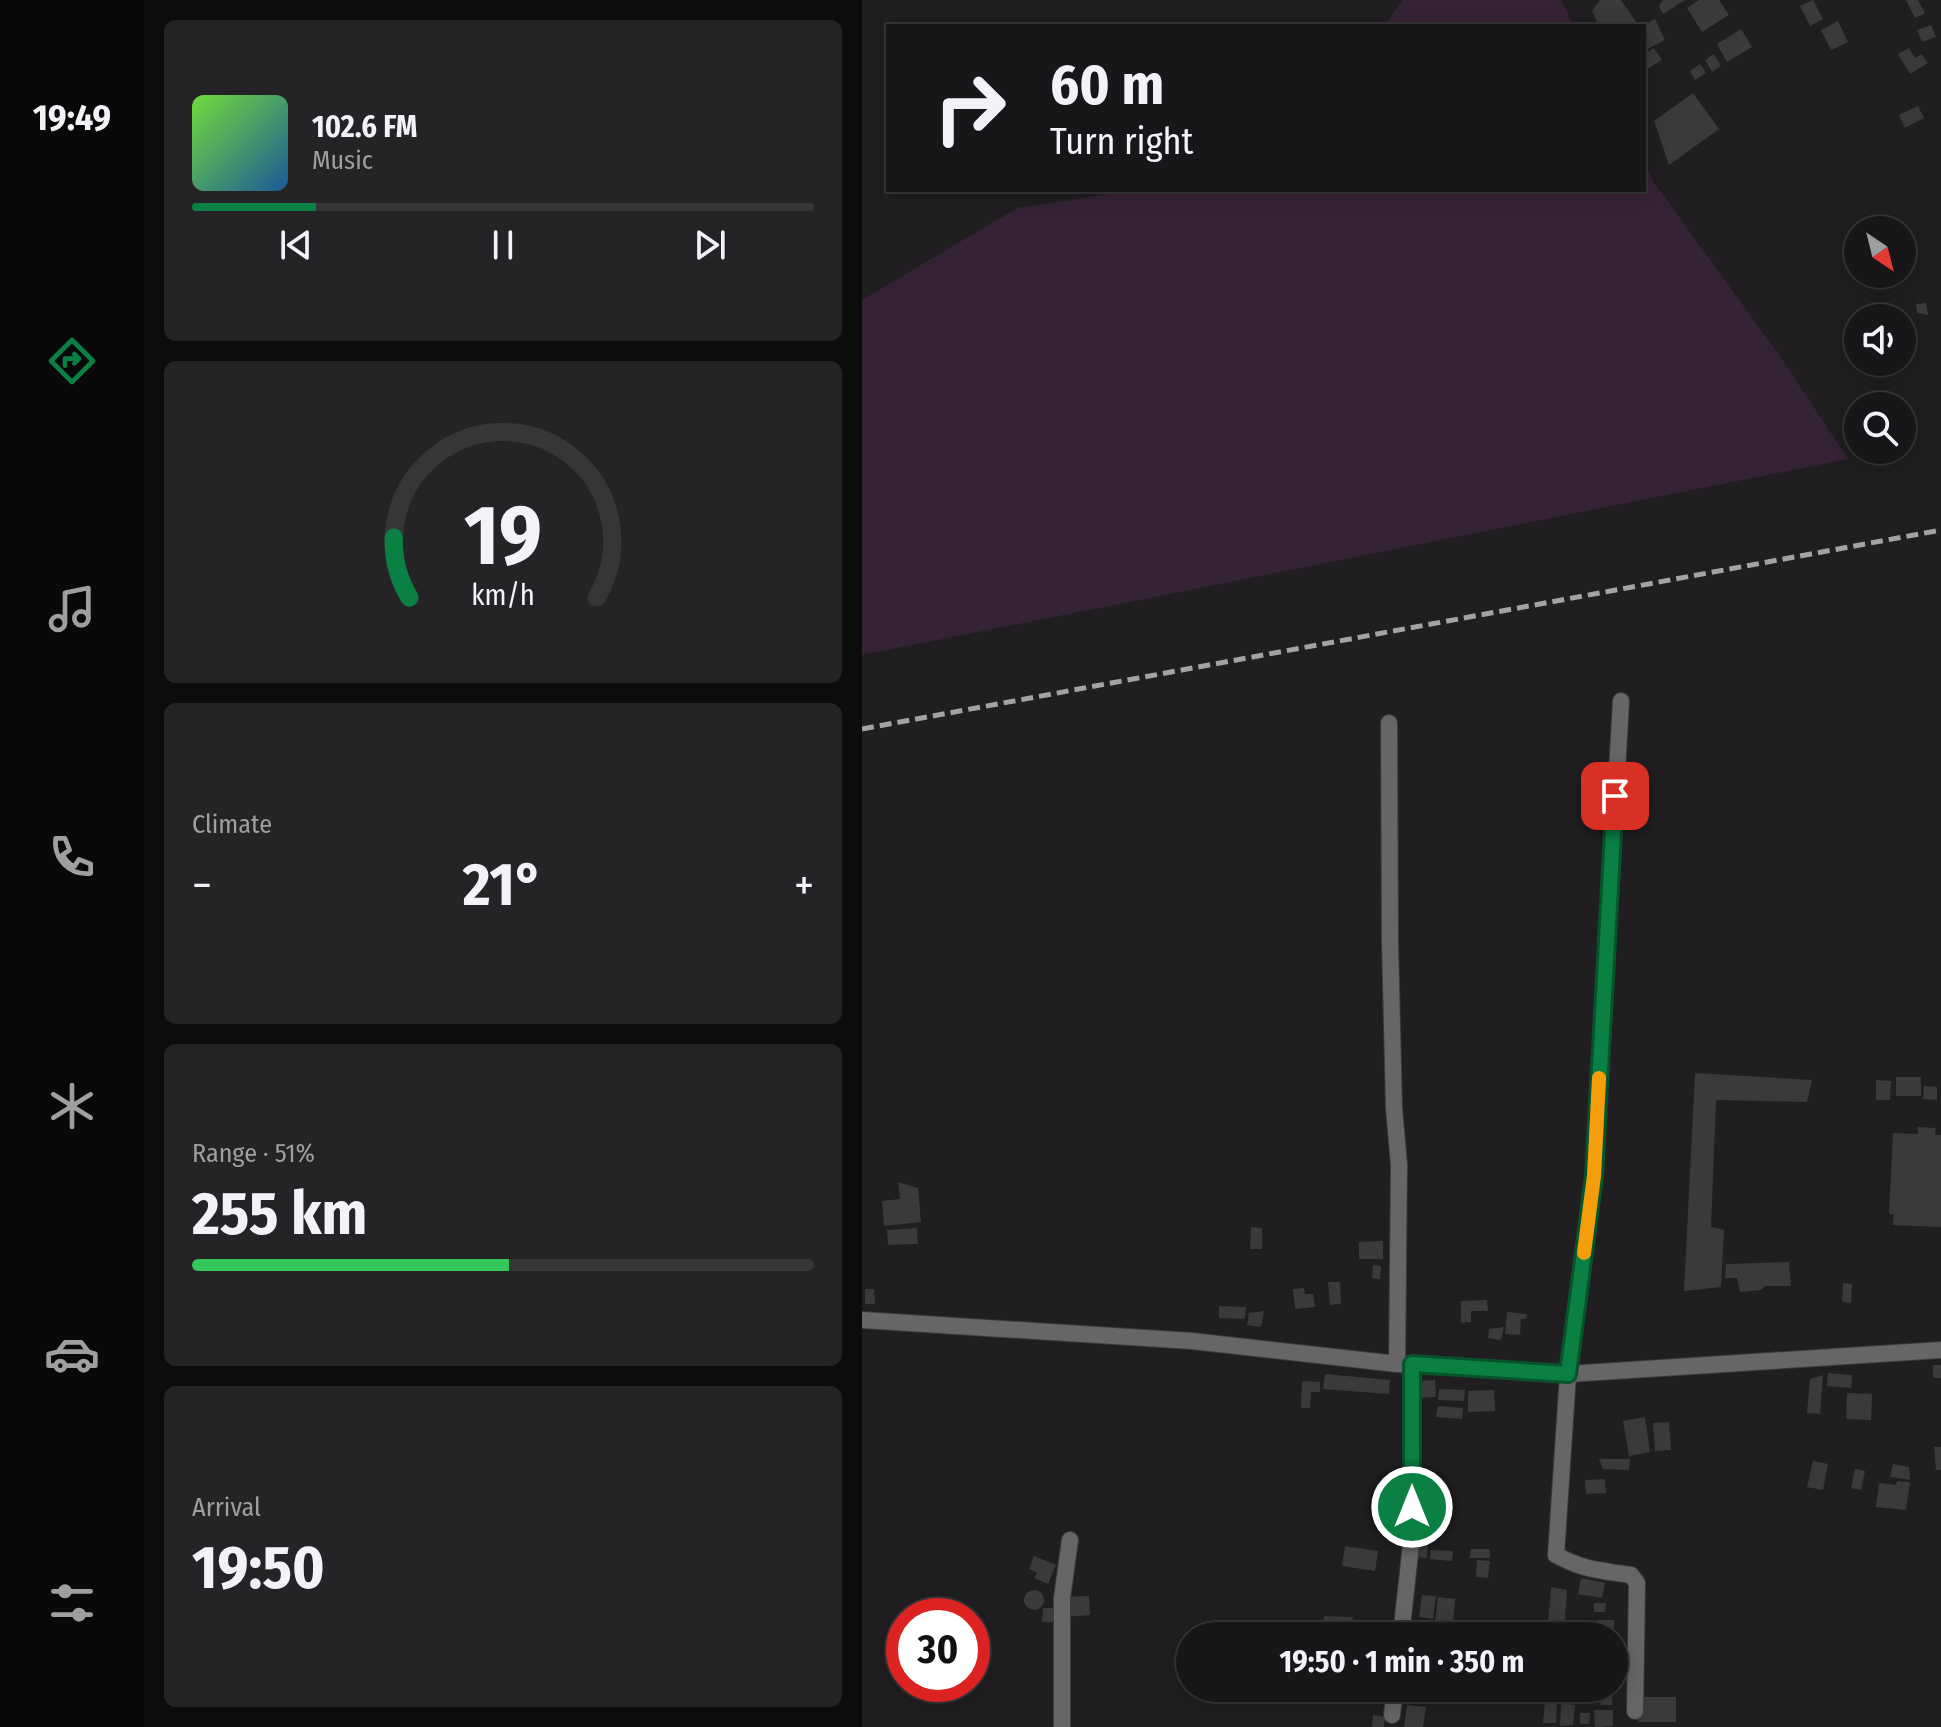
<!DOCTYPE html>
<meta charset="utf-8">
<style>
:root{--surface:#181618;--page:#252325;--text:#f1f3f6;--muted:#9f9fa2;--line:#363537;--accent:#0b8043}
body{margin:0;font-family:"Fira Sans Condensed",sans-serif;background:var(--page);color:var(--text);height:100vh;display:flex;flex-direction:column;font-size:30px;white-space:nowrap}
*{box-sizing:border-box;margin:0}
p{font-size:26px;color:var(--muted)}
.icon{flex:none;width:44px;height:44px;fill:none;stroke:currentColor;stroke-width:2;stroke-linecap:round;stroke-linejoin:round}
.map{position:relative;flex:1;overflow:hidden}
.drawer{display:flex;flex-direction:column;gap:20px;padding:20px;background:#0d0c0d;width:718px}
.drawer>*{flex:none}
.banner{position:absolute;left:24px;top:24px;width:760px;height:168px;border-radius:0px;box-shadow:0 4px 20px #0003,0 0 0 2px var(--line);background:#181618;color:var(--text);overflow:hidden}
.needle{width:52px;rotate:145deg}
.fabs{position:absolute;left:982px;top:216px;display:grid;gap:16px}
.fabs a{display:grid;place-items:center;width:72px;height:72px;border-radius:50%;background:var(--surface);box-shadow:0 4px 20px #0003,0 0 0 2px var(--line);font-size:40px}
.speed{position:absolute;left:24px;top:1598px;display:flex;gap:16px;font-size:40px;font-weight:700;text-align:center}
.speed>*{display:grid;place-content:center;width:104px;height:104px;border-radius:50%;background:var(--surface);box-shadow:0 4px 20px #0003,0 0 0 2px var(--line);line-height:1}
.speed .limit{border:12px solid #d22;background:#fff;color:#111}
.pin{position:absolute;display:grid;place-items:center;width:68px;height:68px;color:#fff;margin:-34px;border-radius:16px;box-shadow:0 4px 12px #0006}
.me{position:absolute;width:88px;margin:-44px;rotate:0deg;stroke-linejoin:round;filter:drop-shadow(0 0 6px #0008)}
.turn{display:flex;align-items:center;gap:28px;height:168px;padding:0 32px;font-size:36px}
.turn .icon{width:104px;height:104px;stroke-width:2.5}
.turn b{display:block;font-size:56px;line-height:68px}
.big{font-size:60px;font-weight:700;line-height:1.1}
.drawer .tile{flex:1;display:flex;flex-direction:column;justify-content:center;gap:12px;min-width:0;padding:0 28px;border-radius:12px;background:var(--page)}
.drawer .dial{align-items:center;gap:0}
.dial svg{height:208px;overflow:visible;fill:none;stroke:var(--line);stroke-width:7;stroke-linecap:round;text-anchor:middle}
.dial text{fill:var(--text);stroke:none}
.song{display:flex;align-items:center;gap:24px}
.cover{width:96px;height:96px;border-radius:12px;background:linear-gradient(135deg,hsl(100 70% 55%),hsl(210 70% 35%))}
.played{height:8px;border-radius:4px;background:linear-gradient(90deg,var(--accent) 20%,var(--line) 20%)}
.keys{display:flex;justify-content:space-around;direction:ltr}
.heat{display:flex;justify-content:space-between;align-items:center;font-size:44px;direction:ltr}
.charge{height:12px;border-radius:6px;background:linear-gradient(90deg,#34c759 51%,var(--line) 0)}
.trip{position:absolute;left:314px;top:1622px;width:452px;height:80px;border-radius:40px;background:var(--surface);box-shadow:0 4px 20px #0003,0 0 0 2px var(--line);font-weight:700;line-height:80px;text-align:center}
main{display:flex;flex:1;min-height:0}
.dock{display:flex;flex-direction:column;width:144px;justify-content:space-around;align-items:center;background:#0a090a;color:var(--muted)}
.dock .icon{width:56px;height:56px}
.dock .active{color:var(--accent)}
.dock b{font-size:36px;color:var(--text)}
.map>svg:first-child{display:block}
.green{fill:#362236}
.building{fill:#3b393b}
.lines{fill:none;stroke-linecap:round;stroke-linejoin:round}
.minor-casing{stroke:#3d3b3d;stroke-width:18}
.minor{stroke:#686568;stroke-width:16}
.rail{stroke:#a4a2a4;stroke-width:5;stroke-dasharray:12 6;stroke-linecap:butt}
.route-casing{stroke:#07532c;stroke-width:20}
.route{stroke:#0b8043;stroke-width:14}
.slow{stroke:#f59e0b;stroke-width:14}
</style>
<main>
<nav class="dock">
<b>19:49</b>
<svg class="icon active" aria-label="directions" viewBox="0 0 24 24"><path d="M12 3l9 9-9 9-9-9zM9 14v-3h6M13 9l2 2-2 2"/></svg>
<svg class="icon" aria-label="music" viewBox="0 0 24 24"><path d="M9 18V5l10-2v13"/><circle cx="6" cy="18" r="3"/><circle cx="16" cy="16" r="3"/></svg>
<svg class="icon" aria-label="phone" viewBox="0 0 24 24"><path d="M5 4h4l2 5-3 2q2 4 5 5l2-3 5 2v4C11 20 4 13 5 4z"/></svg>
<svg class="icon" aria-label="climate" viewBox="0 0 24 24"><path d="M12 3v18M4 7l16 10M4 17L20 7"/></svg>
<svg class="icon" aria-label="car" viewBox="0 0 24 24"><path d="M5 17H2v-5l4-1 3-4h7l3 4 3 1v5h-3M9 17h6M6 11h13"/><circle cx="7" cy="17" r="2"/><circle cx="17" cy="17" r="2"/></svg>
<svg class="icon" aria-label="filters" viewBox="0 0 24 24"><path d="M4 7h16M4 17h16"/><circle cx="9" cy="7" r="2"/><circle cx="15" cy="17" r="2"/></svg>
</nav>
<section class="drawer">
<div class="tile">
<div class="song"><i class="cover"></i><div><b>102.6 FM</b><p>Music</p></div></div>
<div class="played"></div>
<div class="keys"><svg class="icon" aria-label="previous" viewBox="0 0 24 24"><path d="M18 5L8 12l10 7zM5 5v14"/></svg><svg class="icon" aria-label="pause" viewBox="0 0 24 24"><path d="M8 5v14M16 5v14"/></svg><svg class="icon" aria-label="next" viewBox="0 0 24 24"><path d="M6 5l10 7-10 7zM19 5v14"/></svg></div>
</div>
<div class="tile dial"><svg viewBox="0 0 100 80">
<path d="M14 69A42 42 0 1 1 86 69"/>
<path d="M14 69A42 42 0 0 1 8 46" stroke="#0b8043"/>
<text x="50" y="56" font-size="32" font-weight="700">19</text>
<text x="50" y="72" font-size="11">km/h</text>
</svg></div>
<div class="tile"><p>Climate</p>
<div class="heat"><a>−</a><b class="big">21°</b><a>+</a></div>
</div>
<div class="tile"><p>Range · 51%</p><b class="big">255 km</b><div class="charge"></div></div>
<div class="tile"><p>Arrival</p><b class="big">19:50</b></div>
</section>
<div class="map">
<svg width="1079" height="1727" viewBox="0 0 1079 1727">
<rect width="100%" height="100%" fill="#201e20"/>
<!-- green -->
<g class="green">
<polygon points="541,0 699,0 712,26 522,26"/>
<polygon points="782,163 791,181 917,355 986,459 0,655 0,300 155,208 275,190 782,190"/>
</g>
<!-- building -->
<g class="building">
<polygon points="738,0 759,0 777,26 737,26 730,11"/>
<polygon points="801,0 823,0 801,14 797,6"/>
<polygon points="837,0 857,0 867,15 840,32 825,8"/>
<polygon points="951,0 961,19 948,26 938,6"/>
<polygon points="1044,0 1056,0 1063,13 1053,18"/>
<polygon points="793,19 803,40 785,49 782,42 782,25"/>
<polygon points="976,21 986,42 969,50 959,30"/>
<polygon points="1069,25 1074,37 1060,42 1055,30"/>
<polygon points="879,29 890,47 865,62 855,44"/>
<polygon points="792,48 800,60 782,71 782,54"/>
<polygon points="1047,48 1053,58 1060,54 1066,63 1048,74 1036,54"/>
<polygon points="852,54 859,66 850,72 843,60"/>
<polygon points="838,64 844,73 833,80 828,71"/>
<polygon points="831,93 857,129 807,165 792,121"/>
<polygon points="1056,106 1062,118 1043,128 1037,115"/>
<polygon points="1064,303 1066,315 1055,313 1054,304"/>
<polygon points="833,1073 950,1080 945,1102 854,1100 849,1227 862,1230 859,1287 822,1291"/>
<rect x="1034" y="1077" width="25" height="19"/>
<polygon points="1014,1080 1029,1081 1028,1100 1014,1100"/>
<polygon points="1062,1086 1075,1087 1075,1100 1061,1099"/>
<polygon points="1056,1127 1074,1128 1073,1135 1079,1135 1079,1227 1031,1225 1032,1215 1027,1214 1031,1133 1056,1134"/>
<polygon points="36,1182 56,1188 59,1222 22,1226 20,1201 38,1199"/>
<polygon points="389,1227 400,1228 400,1249 388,1249"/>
<polygon points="55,1228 56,1244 26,1245 25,1230"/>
<polygon points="521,1241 521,1259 497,1259 497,1242"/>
<polygon points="927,1262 929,1286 903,1286 899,1290 878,1292 875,1278 863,1278 864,1264"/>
<polygon points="511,1265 519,1266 518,1279 510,1278"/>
<polygon points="466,1282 478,1282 479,1304 468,1305"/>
<polygon points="981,1283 990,1284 989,1303 980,1302"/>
<polygon points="442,1288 443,1294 451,1294 453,1307 433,1309 431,1289"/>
<polygon points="3,1289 12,1289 13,1304 3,1304"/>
<polygon points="625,1300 626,1311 609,1311 609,1322 599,1323 599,1301"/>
<polygon points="357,1306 384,1307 383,1319 357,1318"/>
<polygon points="402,1311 399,1327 385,1325 387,1313"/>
<polygon points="645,1312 665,1314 664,1319 659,1319 658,1335 643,1334"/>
<polygon points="642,1327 639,1340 626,1338 627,1329"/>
<rect x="1071" y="1365" width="8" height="13"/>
<polygon points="966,1373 990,1375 989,1388 965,1386"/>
<polygon points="463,1374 528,1380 527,1394 461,1389"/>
<polygon points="961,1375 958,1414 945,1413 948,1379"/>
<polygon points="573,1380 574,1397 555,1398 555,1381"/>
<polygon points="440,1381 458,1382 458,1392 449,1392 448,1408 439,1408"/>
<polygon points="577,1389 603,1390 602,1401 576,1400"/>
<polygon points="632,1390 633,1411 606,1412 606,1391"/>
<polygon points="985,1393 1010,1394 1009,1420 984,1419"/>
<polygon points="576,1406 601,1408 600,1419 574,1417"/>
<polygon points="783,1417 788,1452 767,1456 761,1421"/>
<polygon points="807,1422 809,1450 793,1451 791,1423"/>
<polygon points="1072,1447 1079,1447 1079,1470 1074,1470"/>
<polygon points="737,1459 768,1459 767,1470 741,1469"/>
<polygon points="951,1461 966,1464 961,1490 945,1487"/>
<polygon points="1031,1464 1047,1467 1048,1480 1028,1477"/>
<polygon points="993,1469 1003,1471 999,1490 989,1488"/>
<polygon points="743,1479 744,1493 724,1494 723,1480"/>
<polygon points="1035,1481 1048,1482 1044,1510 1014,1507 1017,1483 1034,1485"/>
<polygon points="553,1543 566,1544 565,1558 551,1557"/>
<polygon points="483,1546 516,1551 513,1571 480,1566"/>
<polygon points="609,1549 628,1549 628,1558 607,1558"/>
<polygon points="569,1550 591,1551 590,1561 568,1559"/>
<polygon points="172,1556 194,1565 186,1584 172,1578 175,1573 167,1569"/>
<polygon points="615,1560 628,1561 626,1578 614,1577"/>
<polygon points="719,1578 743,1583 740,1598 716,1594"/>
<polygon points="689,1587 705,1590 702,1636 685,1636"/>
<circle cx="172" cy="1600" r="10"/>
<polygon points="560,1595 574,1596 571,1619 557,1617"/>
<polygon points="227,1596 228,1615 203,1617 201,1597"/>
<polygon points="576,1597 593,1599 591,1625 573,1623"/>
<polygon points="732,1603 744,1603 743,1612 732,1612"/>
<polygon points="181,1608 198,1608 197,1622 180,1622"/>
<polygon points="462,1616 491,1617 487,1636 450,1636 450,1631 460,1634"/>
<rect x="735" y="1620" width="17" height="16"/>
<polygon points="681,1688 699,1688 698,1695 680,1693"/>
<polygon points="705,1688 731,1688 730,1698 705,1695"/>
<polygon points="739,1688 751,1688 750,1705 738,1705"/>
<polygon points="777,1697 814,1697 814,1722 776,1722"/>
<polygon points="683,1701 695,1702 694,1723 681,1723"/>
<polygon points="699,1703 713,1705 711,1725 698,1726"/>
<polygon points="545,1705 564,1707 561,1727 542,1727"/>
<polygon points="732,1710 751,1710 751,1726 733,1727"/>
<polygon points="718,1713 728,1713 727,1724 718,1724"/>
<polygon points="511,1715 523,1717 522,1727 510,1727"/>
</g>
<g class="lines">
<!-- minor casing -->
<g class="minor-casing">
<g id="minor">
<path d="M759,701l-27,475 -26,198 -12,181c30,16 44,15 75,20l6,8 -2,128"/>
<polyline points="527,723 528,942 532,1108 537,1165 535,1364"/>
<polyline points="0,1320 330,1341 535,1364 706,1374 1079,1350"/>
<polyline points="539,1636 550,1535 550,1364"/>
<polyline points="530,1715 533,1688"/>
<polyline points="200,1727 200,1598 208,1540"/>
</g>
</g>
<!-- minor -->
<use href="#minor" class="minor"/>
<!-- rail -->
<polyline class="rail" points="0,729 1079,530"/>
</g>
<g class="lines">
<!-- route casing -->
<g class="route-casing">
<polyline id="route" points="550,1507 550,1364 706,1374 732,1176 753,796"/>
</g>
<!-- route -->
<use href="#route" class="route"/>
<!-- slow -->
<polyline class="slow" points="722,1253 732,1176 737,1078"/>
</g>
</svg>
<div class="fabs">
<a><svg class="needle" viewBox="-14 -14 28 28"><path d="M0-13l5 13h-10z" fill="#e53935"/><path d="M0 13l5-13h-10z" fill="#9f9fa2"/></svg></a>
<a><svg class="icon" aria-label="sound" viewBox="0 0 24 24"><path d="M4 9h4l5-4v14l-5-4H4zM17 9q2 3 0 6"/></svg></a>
<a><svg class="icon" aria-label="search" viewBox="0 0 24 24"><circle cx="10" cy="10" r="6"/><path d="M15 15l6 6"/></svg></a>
</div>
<div class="speed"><div class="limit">30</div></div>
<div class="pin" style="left:753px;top:796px;background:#d93025"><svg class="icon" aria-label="arrive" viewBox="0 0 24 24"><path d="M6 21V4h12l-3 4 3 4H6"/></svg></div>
<svg class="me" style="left:550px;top:1507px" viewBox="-20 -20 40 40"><circle r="17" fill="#0b8043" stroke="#fff" stroke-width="3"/><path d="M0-11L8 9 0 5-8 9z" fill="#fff"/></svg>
<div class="trip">19:50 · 1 min · 350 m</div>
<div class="banner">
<div class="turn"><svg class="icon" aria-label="right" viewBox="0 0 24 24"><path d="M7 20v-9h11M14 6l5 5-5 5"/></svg><div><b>60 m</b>Turn right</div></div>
</div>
</div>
</main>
